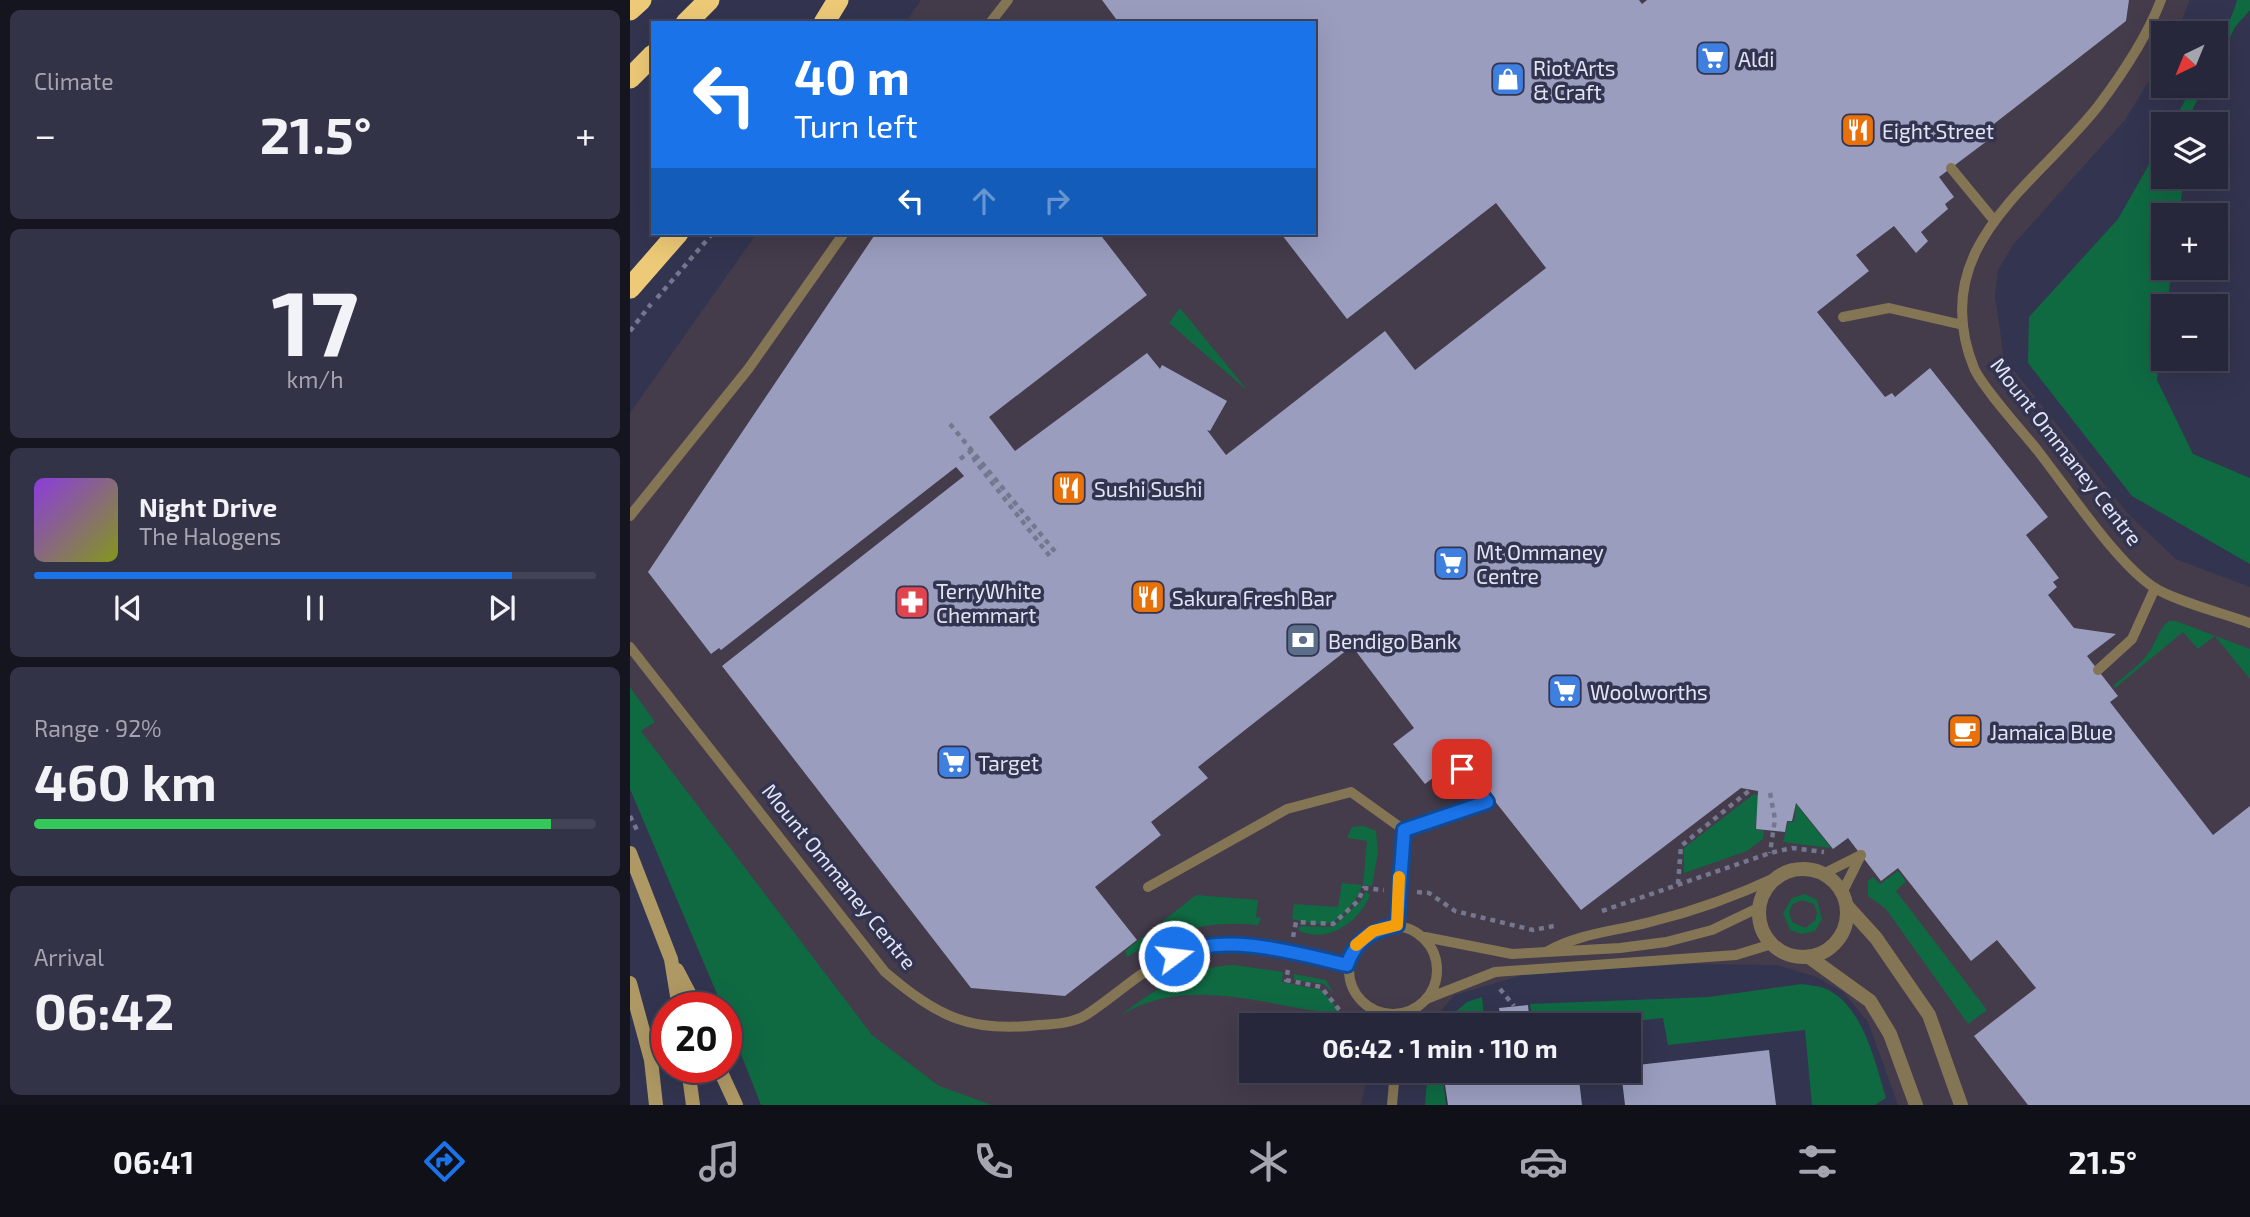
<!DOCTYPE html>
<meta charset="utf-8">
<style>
:root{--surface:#26273b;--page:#323346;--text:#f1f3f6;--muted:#a4a5af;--line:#424455;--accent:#1a73e8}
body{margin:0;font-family:"Exo 2",sans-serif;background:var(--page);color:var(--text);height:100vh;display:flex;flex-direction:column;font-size:26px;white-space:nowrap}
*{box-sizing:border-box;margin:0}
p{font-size:23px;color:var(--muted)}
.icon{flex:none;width:38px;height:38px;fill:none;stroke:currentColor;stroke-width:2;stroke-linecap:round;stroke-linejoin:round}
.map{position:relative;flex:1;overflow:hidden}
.details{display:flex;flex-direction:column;gap:10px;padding:10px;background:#151520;width:630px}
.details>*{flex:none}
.hud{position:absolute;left:21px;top:21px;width:665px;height:214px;border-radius:0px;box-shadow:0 7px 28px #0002,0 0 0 2px var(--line);background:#1a73e8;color:#fff;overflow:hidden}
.needle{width:46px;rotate:223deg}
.buttons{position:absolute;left:1521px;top:21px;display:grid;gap:14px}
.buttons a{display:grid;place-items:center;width:77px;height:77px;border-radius:0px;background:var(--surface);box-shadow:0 7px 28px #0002,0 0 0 2px var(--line);font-size:35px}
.speed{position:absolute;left:21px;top:992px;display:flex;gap:14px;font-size:35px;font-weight:700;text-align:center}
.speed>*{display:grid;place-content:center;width:91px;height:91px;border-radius:50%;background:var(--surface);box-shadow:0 7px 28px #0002,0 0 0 2px var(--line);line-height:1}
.speed .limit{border:10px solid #d22;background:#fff;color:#111}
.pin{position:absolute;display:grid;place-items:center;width:60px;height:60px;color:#fff;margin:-30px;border-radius:14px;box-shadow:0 4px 10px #0006}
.me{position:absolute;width:77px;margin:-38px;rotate:75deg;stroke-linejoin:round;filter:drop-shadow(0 0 5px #0008)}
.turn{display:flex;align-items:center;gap:24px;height:147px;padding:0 28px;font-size:32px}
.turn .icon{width:91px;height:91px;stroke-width:2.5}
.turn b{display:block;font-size:49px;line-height:60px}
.lanes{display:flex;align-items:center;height:66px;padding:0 28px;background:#0003;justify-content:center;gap:35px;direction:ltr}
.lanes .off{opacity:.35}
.big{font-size:52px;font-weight:700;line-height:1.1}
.details .card{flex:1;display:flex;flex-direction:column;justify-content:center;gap:10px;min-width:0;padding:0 24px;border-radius:10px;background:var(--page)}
.details .dial{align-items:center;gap:0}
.dial b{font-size:91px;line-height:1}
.song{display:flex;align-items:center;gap:21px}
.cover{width:84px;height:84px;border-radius:10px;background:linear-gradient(135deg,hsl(270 70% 55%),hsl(70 70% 35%))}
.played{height:7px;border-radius:4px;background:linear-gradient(90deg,var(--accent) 85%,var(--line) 85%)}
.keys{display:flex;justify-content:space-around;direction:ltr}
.heat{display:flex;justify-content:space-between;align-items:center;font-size:38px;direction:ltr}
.charge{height:10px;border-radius:5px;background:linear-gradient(90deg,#34c759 92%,var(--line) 0)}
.trip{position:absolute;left:609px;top:1013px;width:402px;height:70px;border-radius:0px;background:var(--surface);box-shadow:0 7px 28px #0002,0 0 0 2px var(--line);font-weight:700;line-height:70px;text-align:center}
.tabs{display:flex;height:112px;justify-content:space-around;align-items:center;background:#0f1018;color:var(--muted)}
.tabs .icon{width:49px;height:49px}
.tabs .current{color:var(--accent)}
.tabs b{font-size:32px;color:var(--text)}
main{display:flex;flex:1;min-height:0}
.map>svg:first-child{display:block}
.commercial{fill:#443b4b}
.green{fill:#0f6a42;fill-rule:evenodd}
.building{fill:#9a9dbe}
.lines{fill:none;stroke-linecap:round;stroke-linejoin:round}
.path{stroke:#75778e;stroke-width:4.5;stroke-dasharray:5 5;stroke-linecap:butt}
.lane{stroke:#847655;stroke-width:10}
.street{stroke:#847655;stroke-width:14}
.secondary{stroke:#ae9864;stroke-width:14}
.highway{stroke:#edca77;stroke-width:21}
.route-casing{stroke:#114b97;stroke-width:18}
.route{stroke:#1a73e8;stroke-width:12}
.slow{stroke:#f59e0b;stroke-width:12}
.labels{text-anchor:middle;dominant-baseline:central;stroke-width:7;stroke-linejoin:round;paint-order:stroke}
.poi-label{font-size:21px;fill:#e2e4f6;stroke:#33344f;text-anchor:start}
.street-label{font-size:21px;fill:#e2e4f6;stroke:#33344f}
</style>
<main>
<section class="details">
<div class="card"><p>Climate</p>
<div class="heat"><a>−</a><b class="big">21.5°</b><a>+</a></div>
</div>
<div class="card dial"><b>17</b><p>km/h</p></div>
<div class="card">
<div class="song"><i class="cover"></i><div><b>Night Drive</b><p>The Halogens</p></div></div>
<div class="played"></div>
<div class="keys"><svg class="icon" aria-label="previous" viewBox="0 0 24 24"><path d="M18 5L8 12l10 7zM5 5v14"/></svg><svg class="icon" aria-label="pause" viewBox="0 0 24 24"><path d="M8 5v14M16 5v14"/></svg><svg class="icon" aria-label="next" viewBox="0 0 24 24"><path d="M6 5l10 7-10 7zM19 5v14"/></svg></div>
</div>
<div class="card"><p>Range · 92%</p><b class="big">460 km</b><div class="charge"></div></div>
<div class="card"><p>Arrival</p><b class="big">06:42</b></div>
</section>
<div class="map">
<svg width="1620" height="1105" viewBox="0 0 1620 1105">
<rect width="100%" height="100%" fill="#33344f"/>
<!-- commercial -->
<polygon class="commercial" points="291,0 1560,0 1546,33 1533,33 1533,58 1495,120 1383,245 1368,270 1365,297 1374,358 1499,515 1546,559 1620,587 1620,1105 1268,1105 1238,1022 1213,992 1186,977 1147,965 1058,964 896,974 825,995 798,1025 621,1026 621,1071 738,1071 731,1105 141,1105 0,780 0,413 127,233 684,233 684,23 275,23"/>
<!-- green -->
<g class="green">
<path d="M1607,0h13v10l-15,17 -19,38c-1,-27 15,-40 21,-65z"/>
<polygon points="1563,86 1575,86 1563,108 1561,124 1542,124"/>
<polygon points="1533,140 1533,177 1554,177 1549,215 1533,215 1533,268 1542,268 1537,306 1533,306 1527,380 1563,454 1620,478 1620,564 1502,496 1398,363 1399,317 1488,219"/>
<polygon points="550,308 618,391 539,323"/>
<path d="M1539,621h7l74,28v30l-35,-43 -17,13 -15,-17 -68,56 -2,-2c11,-10 25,-19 34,-31 9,-11 11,-26 22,-34z"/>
<polygon points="0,687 25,722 11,731 242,1035 309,1086 362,1105 131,1105 96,1016 96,1008 93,1008 0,789"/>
<polygon points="1124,794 1129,795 1125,829 1134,831 1133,839 1117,851 1054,873 1054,848"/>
<polygon points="1166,804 1201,848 1153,842 1158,822 1164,822"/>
<polygon points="734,826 746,831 748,852 742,886 733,885 737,841 717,838 722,827"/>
<polygon points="1268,871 1276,881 1266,891 1357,1010 1338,1024 1256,909 1238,896 1238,881 1243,877 1250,884"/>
<path d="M712,883l20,2c-4,14 -21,38 -37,39 -10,1 -23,-3 -33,-5l2,-15 44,3z"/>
<path d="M736,891l4,4c-10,27 -44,50 -72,35l2,-4 33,1 28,-26z"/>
<path d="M1175,894l12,6 5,19 -7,12 -13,3 -12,-4 -7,-17 9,-15zM1172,900l12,4 3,9 -2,8 -10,7 -13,-6 -3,-10 4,-8z"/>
<path d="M566,895l62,5 -2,17 5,1 -3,7c-49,-5 -89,5 -131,32l-2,-6z"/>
<path d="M605,965l48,7 -1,10 39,8 32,35h-31l1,-13c-67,-10 -142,-35 -203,4 36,-28 69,-49 115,-51z"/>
<polygon points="664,974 696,980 703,993 694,984 664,980"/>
<path d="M1172,984c7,1 16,2 22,4 39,16 51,74 62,110l-11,7h-63l-7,-75 -137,15 -5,-27 -67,7h-63l-3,-21 179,-7z"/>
<polygon points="852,997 855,1025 810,1025 837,1002"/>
<polygon points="798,1071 812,1071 816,1105 795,1105"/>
</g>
<!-- building -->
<g class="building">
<polygon points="472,0 1009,0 1012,4 1017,0 1499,0 1496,21 1351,134 1357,141 1309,177 1324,197 1315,204 1318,209 1291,232 1298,241 1286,253 1264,226 1226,255 1239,271 1187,312 1255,397 1262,393 1265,397 1300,368 1418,517 1396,535 1429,578 1423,582 1427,587 1418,595 1444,628 1486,634 1457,656 1488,696 1480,702 1583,835 1620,806 1620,1105 1398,1105 1344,1036 1406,988 1367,940 1341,961 1268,868 1251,881 1218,838 1203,849 1166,803 1162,821 1157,821 1155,832 1126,829 1128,791 1111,788 951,910 830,757 795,784 763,744 784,728 722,646 568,767 578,778 521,822 531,835 465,887 507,940 435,996 341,988 92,666 334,476 326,467 91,650 89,648 81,654 18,572 246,233 469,233 517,295 359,417 385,451 517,353 530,369 532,365 597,401 580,431 577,430 596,455 755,331 785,370 916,268 866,203 717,319 652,235 684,233 684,23 489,23"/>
<polygon points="898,1005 900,1026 872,1026 869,1008"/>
<polygon points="1139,1050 1146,1105 995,1105 991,1071 999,1071 999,1066"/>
<polygon points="813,1071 948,1071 952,1105 818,1105"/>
</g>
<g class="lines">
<!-- path -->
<g class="path">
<polyline points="27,298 83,233"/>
<polyline points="0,331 21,304"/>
<polyline points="320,424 427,554"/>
<polyline points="330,459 341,451 345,461 422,559"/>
<polyline points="1140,793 1145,819 1140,853"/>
<polyline points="0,816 9,834"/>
<polyline points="1048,884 1051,846 1120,790"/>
<polyline points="787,892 799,893 825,911 903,930 924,926"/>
<polyline points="972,911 1140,853 1162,848 1194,852"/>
<polyline points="663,937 666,922 703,924 728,901 734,888 754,890"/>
<polyline points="658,970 656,980 691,987 711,1012 728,1026"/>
<polyline points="870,989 884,1006"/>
<polyline points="96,1040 101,1052"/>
</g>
<!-- lane -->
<g class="lane">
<path d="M1531,0c-14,37 -38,73 -62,105 -63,81 -174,141 -125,263 8,19 49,64 64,83 29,37 80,114 117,137 20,13 71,26 95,35"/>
<polyline points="360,23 378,0"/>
<polyline points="1321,168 1363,219"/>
<polyline points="1213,317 1259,308 1333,325"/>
<polyline points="0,516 119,368 214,233"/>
<path d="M0,647l255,325c52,44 84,61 154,53 16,-1 34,-2 47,-10 34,-22 63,-53 103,-66 37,-12 120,7 158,16"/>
<polyline points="1468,670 1502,639 1525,588"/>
<polyline points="774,830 857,802 832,769"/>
<polyline points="1193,874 1231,855"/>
<polyline points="518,887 657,809 721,792 774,830 767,925"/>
<polyline points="1212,893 1231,855"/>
<circle cx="763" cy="970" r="44"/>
<polyline points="795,937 882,954 990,948 1036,942 1082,930 1130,907"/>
<path d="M916,952c34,-19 66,-20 104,-30 45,-11 91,-28 133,-48"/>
<polyline points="796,999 865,972 1106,955 1142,944"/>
<polyline points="749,1012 753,1026"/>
<polyline points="777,1026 782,1010"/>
<polyline points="762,1105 765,1071"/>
</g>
<!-- street -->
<g class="street">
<circle cx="1173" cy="913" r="44"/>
<polyline points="1217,906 1246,938 1299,1015 1331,1105"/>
<polyline points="1179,957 1240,1001 1260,1034 1286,1105"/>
</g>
<!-- secondary -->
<g class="secondary">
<polyline points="0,853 41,959 49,1008"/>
<polyline points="47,970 67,1008"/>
<polyline points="0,983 21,1060 26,1105"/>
<polyline points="58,1068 63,1105"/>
<polyline points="89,1068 106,1105"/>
</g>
<!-- highway -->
<g class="highway">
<polyline points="0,10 11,0"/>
<polyline points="56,23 79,0"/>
<polyline points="194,23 208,0"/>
<polyline points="0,78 23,55"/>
<polyline points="0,288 48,233"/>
</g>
</g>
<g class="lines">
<!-- route casing -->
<g class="route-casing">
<path id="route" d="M544,956c50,-25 121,-3 173,9 9,-26 24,-34 50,-40l7,-95 83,-28 -25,-33"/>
</g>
<!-- route -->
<use href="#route" class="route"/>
<!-- slow -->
<polyline class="slow" points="726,945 743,931 767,925 769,877"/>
</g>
<!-- icons -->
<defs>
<g id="supermarket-square" transform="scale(1.75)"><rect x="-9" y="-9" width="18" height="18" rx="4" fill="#3f7fe0" stroke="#33344f"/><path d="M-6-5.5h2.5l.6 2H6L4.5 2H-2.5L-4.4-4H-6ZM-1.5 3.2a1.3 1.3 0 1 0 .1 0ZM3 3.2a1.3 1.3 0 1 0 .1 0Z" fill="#fff"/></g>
<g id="shop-square" transform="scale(1.75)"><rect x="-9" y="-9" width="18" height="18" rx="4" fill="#3f7fe0" stroke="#33344f"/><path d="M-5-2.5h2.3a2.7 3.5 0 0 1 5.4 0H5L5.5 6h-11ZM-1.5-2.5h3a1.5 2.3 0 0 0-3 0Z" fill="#fff"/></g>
<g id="restaurant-square" transform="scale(1.75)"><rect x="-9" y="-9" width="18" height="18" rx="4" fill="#e8710a" stroke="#33344f"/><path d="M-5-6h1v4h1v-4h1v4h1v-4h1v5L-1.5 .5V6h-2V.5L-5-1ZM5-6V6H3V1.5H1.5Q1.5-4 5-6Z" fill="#fff"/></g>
<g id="pharmacy-square" transform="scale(1.75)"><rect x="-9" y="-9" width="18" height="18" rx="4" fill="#e0444e" stroke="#33344f"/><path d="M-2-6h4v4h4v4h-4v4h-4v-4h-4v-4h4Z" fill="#fff"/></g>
<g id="bank-square" transform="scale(1.75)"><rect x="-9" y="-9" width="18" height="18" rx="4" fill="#5c6f8a" stroke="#33344f"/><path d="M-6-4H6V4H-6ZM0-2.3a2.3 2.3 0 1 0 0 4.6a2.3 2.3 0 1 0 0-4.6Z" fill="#fff"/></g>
<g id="cafe-square" transform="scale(1.75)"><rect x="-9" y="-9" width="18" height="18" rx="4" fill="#e8710a" stroke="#33344f"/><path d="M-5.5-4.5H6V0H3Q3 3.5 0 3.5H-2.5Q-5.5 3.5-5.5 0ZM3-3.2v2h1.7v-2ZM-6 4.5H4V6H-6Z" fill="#fff"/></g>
</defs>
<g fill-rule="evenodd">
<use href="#supermarket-square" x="1083" y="58"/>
<use href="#shop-square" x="878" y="79"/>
<use href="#restaurant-square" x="1228" y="130"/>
<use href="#restaurant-square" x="439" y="488"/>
<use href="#supermarket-square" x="821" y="563"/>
<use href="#restaurant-square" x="518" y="597"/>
<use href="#pharmacy-square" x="282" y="602"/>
<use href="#bank-square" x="673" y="640"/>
<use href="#supermarket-square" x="935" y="691"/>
<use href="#cafe-square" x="1335" y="731"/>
<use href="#supermarket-square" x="324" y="762"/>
</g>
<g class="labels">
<!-- poi labels -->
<g class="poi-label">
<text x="1108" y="58">Aldi</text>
<text x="903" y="67">Riot Arts<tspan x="903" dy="24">&amp; Craft</tspan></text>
<text x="1252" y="130">Eight Street</text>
<text x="464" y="488">Sushi Sushi</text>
<text x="846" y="551">Mt Ommaney<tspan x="846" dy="24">Centre</tspan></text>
<text x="306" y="590">TerryWhite<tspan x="306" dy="24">Chemmart</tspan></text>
<text x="542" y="597">Sakura Fresh Bar</text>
<text x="698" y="640">Bendigo Bank</text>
<text x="960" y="691">Woolworths</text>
<text x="1360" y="731">Jamaica Blue</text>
<text x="348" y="762">Target</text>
</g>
<!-- street labels -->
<g class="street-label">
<text transform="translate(1437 451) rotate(52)">Mount Ommaney Centre</text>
<text transform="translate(210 876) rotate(51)">Mount Ommaney Centre</text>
</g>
</g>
</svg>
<div class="buttons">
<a><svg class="needle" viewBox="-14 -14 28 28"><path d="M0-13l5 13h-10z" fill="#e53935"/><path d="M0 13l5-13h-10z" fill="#a4a5af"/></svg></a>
<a><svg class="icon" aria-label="layers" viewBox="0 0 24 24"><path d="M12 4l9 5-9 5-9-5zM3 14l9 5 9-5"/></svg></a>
<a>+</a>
<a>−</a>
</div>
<div class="speed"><div class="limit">20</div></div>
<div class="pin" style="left:832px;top:769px;background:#d93025"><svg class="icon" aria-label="arrive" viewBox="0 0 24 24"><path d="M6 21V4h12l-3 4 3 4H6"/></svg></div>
<svg class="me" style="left:544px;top:956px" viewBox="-20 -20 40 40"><circle r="17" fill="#1a73e8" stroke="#fff" stroke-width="3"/><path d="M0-11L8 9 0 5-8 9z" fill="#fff"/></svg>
<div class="trip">06:42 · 1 min · 110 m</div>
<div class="hud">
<div class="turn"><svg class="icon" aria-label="left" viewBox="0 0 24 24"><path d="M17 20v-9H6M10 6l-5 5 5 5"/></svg><div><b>40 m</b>Turn left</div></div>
<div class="lanes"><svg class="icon" aria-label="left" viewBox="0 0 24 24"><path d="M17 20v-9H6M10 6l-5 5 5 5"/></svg><svg class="icon off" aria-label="ahead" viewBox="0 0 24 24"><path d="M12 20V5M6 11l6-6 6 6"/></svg><svg class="icon off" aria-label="right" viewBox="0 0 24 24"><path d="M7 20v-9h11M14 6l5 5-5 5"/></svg></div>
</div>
</div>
</main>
<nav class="tabs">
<b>06:41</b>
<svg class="icon current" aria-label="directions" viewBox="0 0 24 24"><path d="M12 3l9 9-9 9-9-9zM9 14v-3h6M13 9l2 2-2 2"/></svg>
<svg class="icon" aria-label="music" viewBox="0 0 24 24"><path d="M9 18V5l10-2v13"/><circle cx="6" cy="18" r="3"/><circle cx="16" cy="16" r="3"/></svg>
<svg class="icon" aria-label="phone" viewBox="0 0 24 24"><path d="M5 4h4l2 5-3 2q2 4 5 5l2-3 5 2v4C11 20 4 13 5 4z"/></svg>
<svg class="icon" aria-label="climate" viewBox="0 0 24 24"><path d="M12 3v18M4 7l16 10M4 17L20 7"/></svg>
<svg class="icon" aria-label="car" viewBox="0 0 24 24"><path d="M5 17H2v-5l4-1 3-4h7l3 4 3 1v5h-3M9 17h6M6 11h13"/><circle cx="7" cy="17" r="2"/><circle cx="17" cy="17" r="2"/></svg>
<svg class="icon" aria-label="filters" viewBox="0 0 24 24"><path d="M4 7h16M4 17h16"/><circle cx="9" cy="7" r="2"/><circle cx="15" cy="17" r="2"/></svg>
<b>21.5°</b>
</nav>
